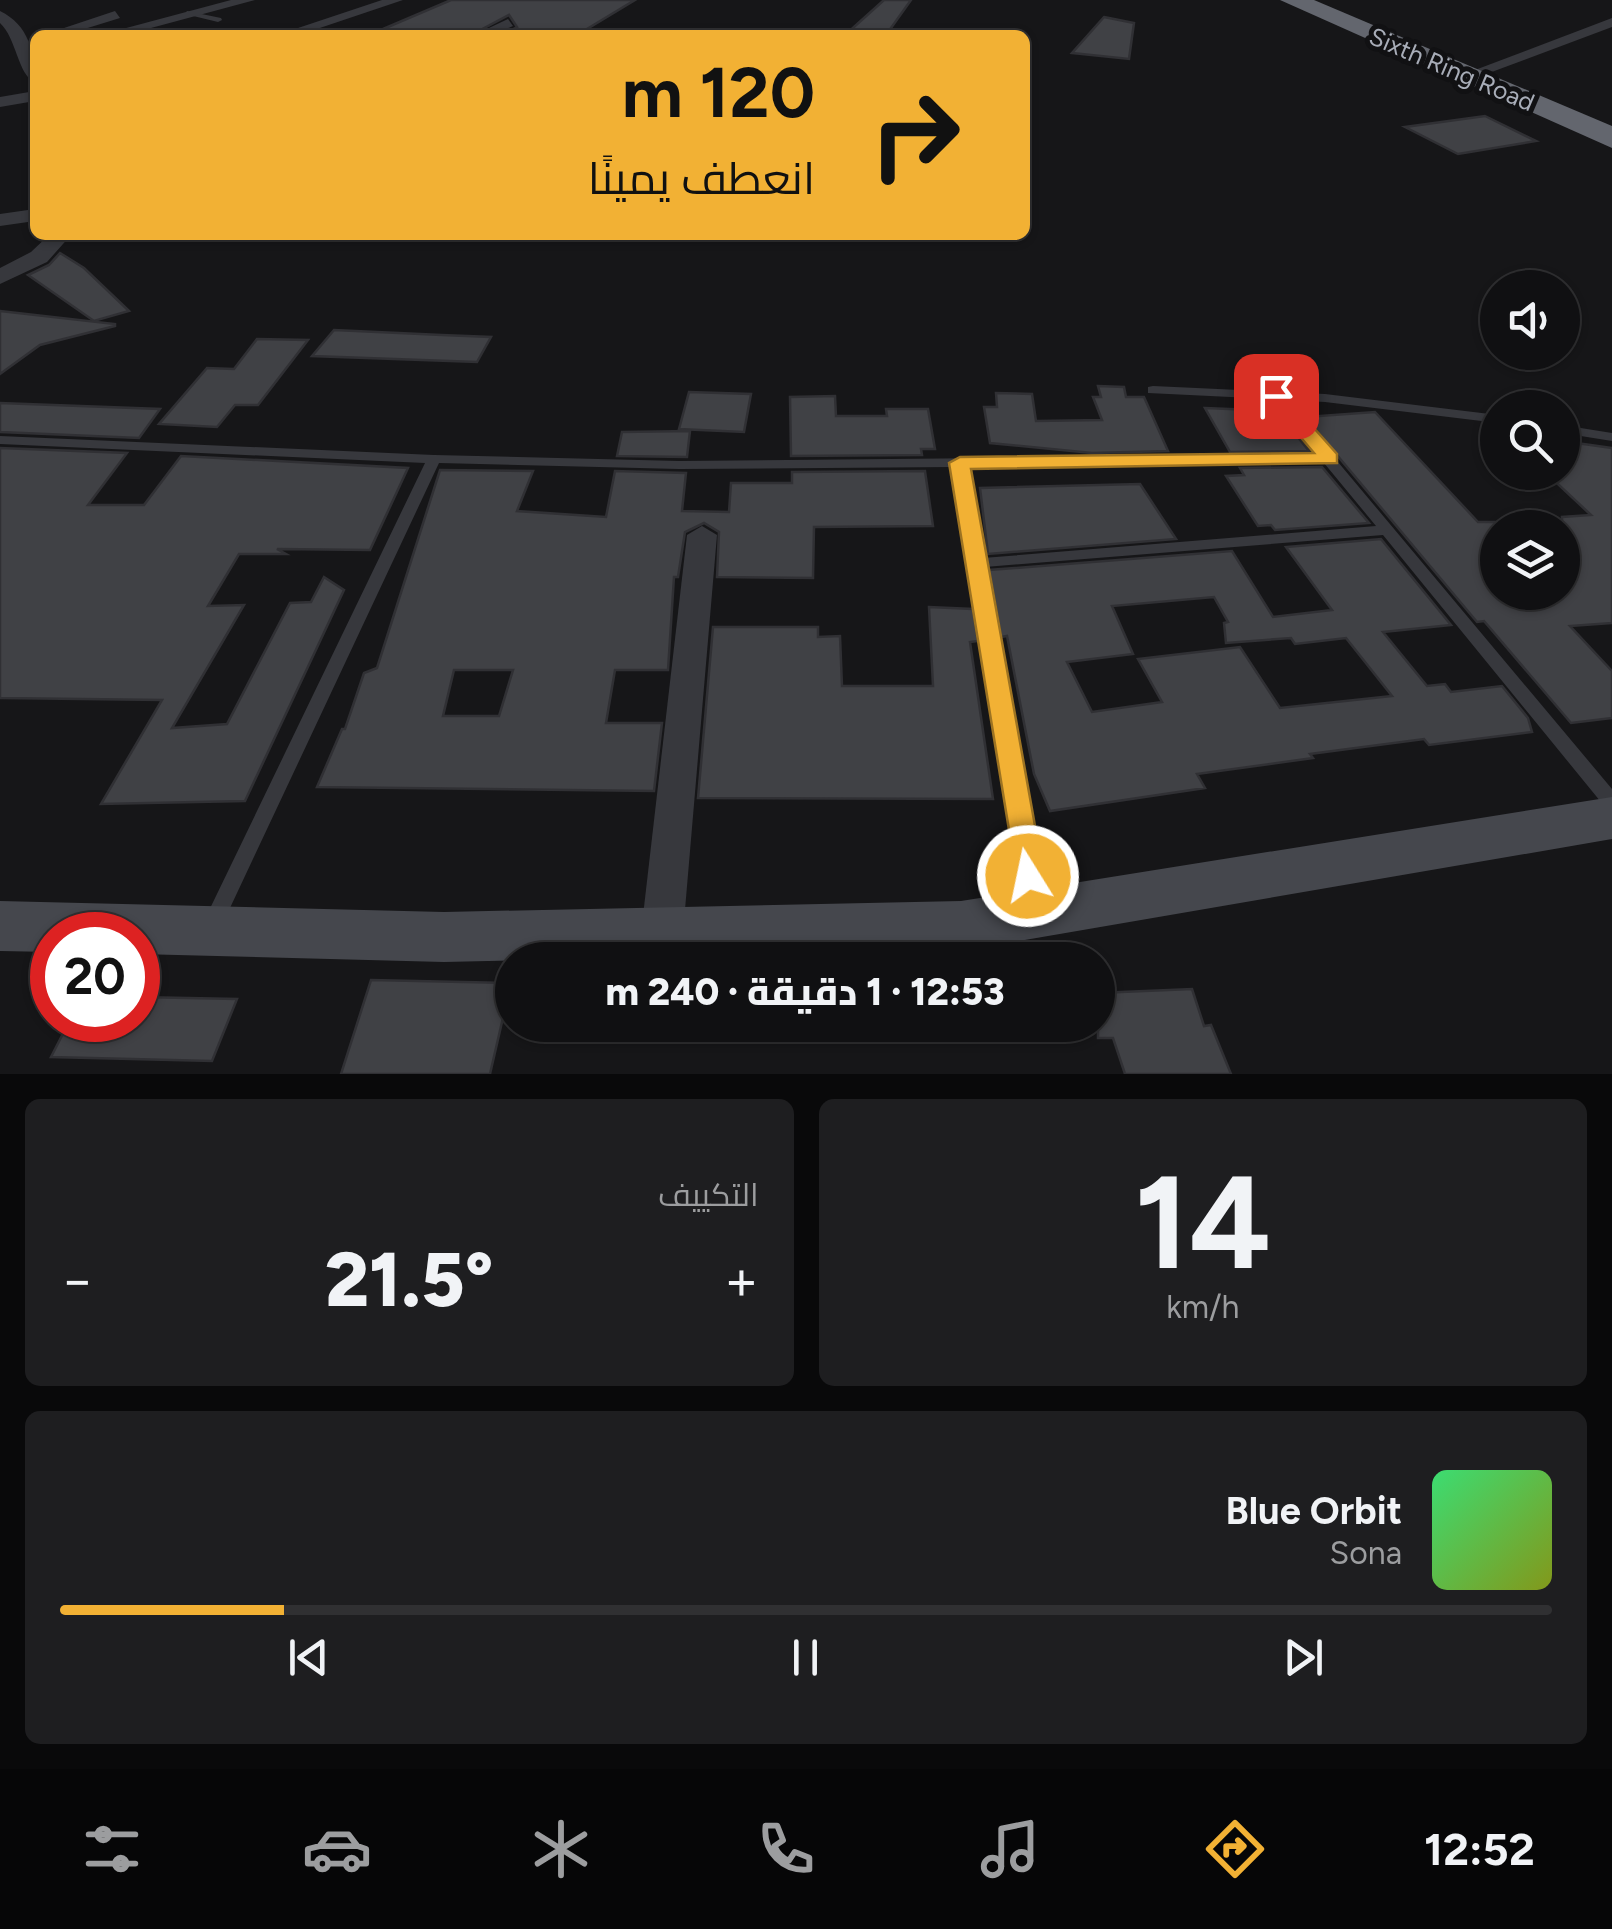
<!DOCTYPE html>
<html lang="ar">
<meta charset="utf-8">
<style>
:root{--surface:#101012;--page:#1e1e20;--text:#f1f3f6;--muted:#9c9d9f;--line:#303032;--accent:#f2b134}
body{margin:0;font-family:Figtree,Cairo,sans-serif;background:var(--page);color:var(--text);direction:rtl;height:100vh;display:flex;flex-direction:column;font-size:38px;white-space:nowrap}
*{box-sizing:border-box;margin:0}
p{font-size:32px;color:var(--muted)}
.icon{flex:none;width:55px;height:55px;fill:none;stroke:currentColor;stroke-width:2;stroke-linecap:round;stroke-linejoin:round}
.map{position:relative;height:1074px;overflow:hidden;direction:ltr}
.side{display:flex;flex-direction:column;gap:25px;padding:25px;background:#09090a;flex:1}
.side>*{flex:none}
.hud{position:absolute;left:30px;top:30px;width:1000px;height:210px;border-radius:15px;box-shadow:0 2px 8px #0004,0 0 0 2px var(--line);direction:rtl;background:#f2b134;color:#111;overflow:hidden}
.fabs{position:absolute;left:1480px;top:270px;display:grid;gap:20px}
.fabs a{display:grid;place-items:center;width:100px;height:100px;border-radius:50%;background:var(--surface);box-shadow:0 2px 8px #0004,0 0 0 2px var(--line);font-size:50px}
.speed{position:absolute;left:30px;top:912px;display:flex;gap:20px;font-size:50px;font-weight:700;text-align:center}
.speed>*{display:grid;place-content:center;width:130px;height:130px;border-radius:50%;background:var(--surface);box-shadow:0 2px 8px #0004,0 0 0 2px var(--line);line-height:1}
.speed .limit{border:15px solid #d22;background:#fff;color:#111}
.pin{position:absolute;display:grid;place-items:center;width:85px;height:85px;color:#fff;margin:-42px;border-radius:20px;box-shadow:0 5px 15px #0006}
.me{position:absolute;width:110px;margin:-55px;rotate:350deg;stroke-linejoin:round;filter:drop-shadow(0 0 8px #0008)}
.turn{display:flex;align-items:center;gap:35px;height:210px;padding:0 50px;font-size:45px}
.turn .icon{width:130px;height:130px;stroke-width:2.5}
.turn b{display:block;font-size:70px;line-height:85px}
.big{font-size:75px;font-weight:800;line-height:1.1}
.side .card{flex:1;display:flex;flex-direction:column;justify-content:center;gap:15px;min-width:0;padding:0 35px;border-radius:15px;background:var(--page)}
.side .dial{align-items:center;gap:0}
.dial b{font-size:130px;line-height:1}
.song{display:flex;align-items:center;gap:30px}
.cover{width:120px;height:120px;border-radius:15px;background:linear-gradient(135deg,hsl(140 70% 55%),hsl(70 70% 35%))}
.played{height:10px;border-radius:5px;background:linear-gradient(90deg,var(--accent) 15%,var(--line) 15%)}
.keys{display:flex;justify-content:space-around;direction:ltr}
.heat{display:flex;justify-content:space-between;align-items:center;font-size:55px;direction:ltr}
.side .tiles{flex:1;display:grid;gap:25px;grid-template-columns:1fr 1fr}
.card:last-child{grid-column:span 2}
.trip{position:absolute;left:495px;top:942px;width:620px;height:100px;border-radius:50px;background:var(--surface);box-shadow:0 2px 8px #0004,0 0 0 2px var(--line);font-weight:800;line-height:100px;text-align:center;direction:rtl}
.menu{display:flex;height:160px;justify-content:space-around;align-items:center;background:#060607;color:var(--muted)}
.menu .icon{width:70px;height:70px}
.menu .current{color:var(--accent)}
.menu b{font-size:45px;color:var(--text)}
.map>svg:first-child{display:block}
.building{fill:#404145;stroke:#303034;stroke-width:2.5;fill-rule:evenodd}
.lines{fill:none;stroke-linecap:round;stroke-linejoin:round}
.lane{fill:#37383d;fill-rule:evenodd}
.street{fill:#37383d;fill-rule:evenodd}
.secondary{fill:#45474d;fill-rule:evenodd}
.highway{fill:#63666e;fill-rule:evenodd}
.route{fill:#f2b134;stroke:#9d7322;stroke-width:2.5}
.labels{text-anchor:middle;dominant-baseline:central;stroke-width:10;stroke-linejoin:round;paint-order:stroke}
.far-street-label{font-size:25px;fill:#a8adb8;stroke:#111113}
</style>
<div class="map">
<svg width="1612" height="1074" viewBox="0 0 1612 1074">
<rect width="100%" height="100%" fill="#161618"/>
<!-- building -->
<g class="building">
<polygon points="451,0 635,0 577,35 502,35 517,27 509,15 471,35 369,35"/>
<polygon points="884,0 911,0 886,35 845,35"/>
<polygon points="1104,17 1134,23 1129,59 1072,53"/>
<polygon points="1485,116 1536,141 1458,154 1405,127"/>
<polygon points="60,253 84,268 129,311 94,321 28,275 49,265"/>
<polygon points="0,311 115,324 115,326 40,345 0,374"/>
<polygon points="334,330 442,335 491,337 477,362 312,356"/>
<polygon points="257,339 308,340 258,405 235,405 217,427 159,424 207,368 234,369"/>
<polygon points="1098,386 1124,387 1126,397 1144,397 1168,451 1092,453 990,443 984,407 997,407 996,393 1032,394 1036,421 1102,420 1093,397 1101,397"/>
<polygon points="689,392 751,394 744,432 679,429"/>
<polygon points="835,396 836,416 887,416 886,409 928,409 935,449 921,449 922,455 791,456 790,397"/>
<polygon points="0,403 160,409 139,438 0,432"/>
<polygon points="1205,408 1277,411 1309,451 1230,452"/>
<polygon points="1375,412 1478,522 1498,522 1498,592 1562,592 1562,517 1591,515 1545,472 1562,472 1562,441 1612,448 1612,623 1570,626 1612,671 1612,718 1571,723 1484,621 1477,622 1305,417"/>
<polygon points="690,431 687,457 617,456 622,432"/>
<polygon points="0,448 127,453 88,505 144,505 181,456 408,468 370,550 277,549 286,554 239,554 208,606 244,605 172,728 227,724 290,603 311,602 324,577 344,590 245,801 101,804 162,700 0,698"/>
<polygon points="1322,467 1369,523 1275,530 1271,525 1258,526 1226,476 1244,475 1240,468"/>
<path d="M440,470l93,1 -16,40 89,6 9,-46 71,2 -4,38 47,1 2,-29h61v-11l133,-1 8,55 -119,1 -1,51 -96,-1 2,-45 -15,-9 -19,9 -7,45h-4l-6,93h-53l-9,53h56l-8,68 -337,-4 25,-58h3l19,-56 13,-5zM454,670h59l-14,46h-56z"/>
<polygon points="1140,484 1176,539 988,554 980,488"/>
<path d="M1381,539l70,86 -68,7 44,54 18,-2 6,8 51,-6 26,32 4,14 -103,13 -5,-6 -114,15 3,4 -116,16 8,14 -155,23 -16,-37 -27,-138 -6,1 -12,-67 243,-19 41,66 59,-7 -46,-63zM1214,597l14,25 -4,1 2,20 65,-5 4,6 51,-6 46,58 -112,12 -40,-61 -102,12 24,43 -70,10 -25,-50 66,-8 -21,-48z"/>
<polygon points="929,607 973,609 978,641 970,642 993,799 698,798 713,627 818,627 818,637 840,636 842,686 933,686"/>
<polygon points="371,980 511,983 490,1074 341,1074"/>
<polygon points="1192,989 1204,1026 1211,1025 1231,1074 1125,1074 1113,1038 1098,1038 1098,993"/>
<polygon points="138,997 237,999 212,1061 51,1057 70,1020 138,1020"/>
</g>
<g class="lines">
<!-- lane -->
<g class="lane">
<polygon points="187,11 221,18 222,20 218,22 185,14"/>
<path d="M1153,386l172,8 173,21v8l-173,-21 -39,-2 326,389v20l-7,-2 -222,-272 -398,32 59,340 -3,6 -7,3 -7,-3 -3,-6 -70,-440 -275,2 -240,-6 -217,462 -3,6 -7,3 -7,-3 -3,-6 223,-462 -425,-19v-8l434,19 245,6 638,-6 -45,-56 -124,-6v-6zM1324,463l52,63 -393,32 -15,-91z"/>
<polygon points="1562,425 1612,433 1612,441 1562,433"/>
</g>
<!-- street -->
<g class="street">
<polygon points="231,0 255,0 125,35 100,35"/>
<polygon points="382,0 403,0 299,35 280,34"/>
<path d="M0,11c29,14 35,42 35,72 -18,-10 -18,-44 -35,-60z"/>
<polygon points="115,11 120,18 65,35 43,35"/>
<polygon points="1612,18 1612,27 1489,73 1475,70"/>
<polygon points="508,19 513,26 493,35 474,35"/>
<polygon points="35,91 35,101 0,107 0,97"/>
<polygon points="35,209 35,221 0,226 0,214"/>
<polygon points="49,235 71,235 47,262 0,284 0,268 31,252"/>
<polygon points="702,526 717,535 683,933 677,946 662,951 647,946 641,933 687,535"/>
</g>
<!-- secondary -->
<polygon class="secondary" points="1612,797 1612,839 961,951 444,962 138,954 138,935 52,935 52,952 0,951 0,901 444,912 961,901"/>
<!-- highway -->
<polygon class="highway" points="1280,0 1314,0 1612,126 1612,148"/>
</g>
<!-- route -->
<polygon class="route" points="1269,392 1282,392 1337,454 1337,463 971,469 1044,876 1039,885 1028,889 1018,885 949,463 960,457 1314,453 1269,400"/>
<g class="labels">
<!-- far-street labels -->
<g class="far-street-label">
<text transform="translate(1452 69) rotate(23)">Sixth Ring Road</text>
</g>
</g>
</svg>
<div class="fabs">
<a><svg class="icon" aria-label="sound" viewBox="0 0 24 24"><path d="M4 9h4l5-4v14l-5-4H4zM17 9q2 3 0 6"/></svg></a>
<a><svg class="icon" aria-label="search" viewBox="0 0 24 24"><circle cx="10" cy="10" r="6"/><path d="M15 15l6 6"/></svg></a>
<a><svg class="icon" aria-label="layers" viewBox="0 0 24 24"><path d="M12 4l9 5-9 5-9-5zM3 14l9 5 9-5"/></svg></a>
</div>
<div class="speed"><div class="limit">20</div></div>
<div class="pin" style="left:1276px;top:396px;background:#d93025"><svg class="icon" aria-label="arrive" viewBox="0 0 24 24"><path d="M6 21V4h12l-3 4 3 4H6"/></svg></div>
<svg class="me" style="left:1028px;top:876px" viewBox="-20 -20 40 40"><circle r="17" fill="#f2b134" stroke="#fff" stroke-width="3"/><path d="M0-11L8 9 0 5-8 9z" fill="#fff"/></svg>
<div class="trip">12:53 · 1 دقيقة · 240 m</div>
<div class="hud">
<div class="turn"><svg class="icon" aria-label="right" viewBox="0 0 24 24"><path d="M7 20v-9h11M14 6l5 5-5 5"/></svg><div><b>120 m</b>انعطف يمينًا</div></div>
</div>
</div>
<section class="side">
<div class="tiles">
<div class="card dial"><b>14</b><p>km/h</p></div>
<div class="card"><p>التكييف</p>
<div class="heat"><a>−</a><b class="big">21.5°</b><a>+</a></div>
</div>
<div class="card">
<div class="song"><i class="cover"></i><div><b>Blue Orbit</b><p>Sona</p></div></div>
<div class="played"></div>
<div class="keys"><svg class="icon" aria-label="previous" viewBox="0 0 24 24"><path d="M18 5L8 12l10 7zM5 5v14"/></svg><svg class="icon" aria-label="pause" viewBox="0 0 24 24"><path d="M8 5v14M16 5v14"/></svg><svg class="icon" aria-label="next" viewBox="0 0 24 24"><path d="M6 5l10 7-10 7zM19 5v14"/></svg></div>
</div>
</div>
</section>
<nav class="menu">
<b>12:52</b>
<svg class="icon current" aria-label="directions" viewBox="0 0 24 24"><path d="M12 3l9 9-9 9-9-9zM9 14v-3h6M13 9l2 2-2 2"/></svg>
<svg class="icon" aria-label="music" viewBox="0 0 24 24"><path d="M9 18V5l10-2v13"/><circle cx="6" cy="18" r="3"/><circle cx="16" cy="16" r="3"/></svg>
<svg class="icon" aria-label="phone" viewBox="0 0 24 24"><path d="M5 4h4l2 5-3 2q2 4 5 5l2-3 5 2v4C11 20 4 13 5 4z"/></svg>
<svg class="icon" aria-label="climate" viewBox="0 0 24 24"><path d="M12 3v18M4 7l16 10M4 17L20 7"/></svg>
<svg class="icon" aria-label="car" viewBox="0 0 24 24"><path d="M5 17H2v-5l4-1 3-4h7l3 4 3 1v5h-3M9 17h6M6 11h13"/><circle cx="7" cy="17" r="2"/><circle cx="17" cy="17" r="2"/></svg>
<svg class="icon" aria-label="filters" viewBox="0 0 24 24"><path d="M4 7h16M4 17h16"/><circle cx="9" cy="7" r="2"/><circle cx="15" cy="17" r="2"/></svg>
</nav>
